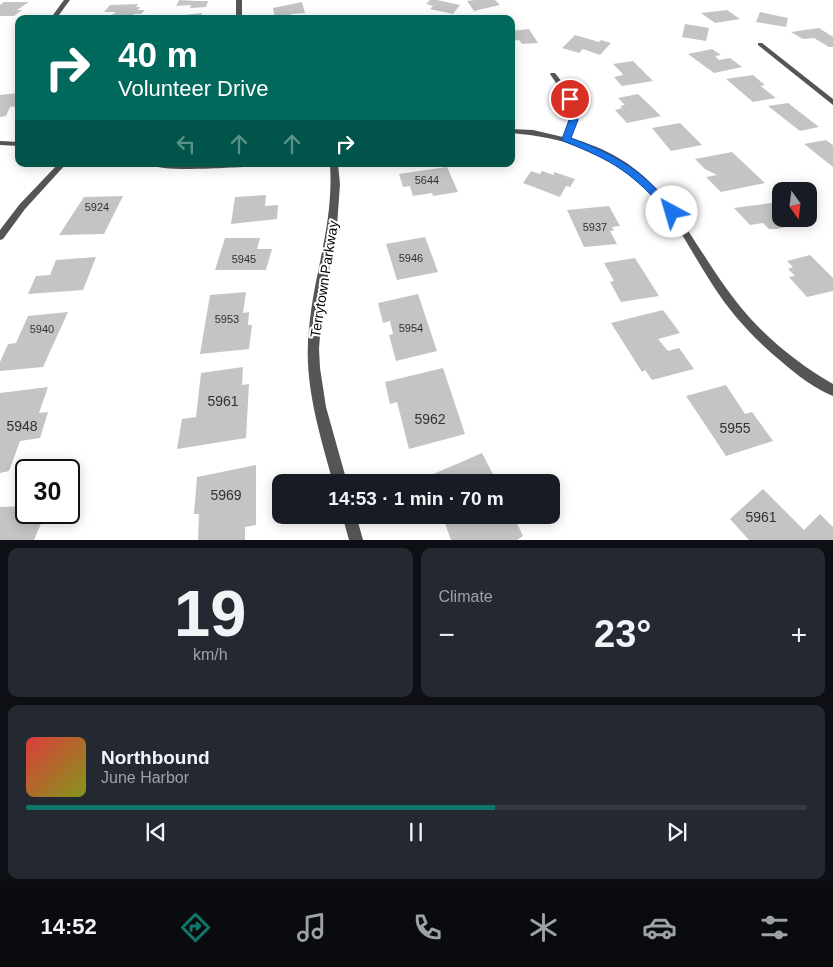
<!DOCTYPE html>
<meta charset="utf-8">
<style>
:root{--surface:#171b24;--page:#242831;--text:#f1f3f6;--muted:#9ea1a6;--line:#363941;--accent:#0f766e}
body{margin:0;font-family:Arial,sans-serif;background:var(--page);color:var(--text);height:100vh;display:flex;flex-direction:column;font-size:19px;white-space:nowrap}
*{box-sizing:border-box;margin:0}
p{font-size:16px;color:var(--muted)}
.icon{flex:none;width:28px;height:28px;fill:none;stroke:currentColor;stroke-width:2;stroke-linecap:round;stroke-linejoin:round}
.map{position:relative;height:540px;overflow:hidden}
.panel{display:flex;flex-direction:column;gap:8px;padding:8px;background:#0d0f14;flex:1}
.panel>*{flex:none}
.top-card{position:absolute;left:15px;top:15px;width:500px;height:152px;border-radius:10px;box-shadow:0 2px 12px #0003;background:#00695c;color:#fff;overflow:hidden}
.needle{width:32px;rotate:166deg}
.controls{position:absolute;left:772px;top:182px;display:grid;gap:10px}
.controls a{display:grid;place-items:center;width:45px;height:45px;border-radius:10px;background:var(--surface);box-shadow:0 2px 12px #0003;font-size:25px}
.speed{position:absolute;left:15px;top:459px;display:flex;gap:10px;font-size:25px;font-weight:700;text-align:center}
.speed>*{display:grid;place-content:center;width:65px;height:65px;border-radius:50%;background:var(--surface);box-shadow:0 2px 12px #0003;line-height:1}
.speed .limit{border:2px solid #111;border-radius:8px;background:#fff;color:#111}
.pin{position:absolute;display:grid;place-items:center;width:42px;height:42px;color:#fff;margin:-21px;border:2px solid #fff;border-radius:50%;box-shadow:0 1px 5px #0007}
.me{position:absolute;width:55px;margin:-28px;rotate:321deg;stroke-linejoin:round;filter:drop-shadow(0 0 4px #0008)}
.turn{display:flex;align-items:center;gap:18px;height:105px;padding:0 20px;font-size:22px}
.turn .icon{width:65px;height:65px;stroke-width:2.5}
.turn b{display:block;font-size:35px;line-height:42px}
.lanes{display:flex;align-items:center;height:48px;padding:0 20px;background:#0003;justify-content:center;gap:25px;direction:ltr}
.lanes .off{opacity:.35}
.big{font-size:38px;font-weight:700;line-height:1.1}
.panel .card{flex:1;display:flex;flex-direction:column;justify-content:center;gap:8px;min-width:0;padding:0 18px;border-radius:10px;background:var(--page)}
.panel .dial{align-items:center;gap:0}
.dial b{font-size:65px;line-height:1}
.song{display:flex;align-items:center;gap:15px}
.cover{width:60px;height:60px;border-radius:8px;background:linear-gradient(135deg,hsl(0 70% 55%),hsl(70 70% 35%))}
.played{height:5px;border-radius:2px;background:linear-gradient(90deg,var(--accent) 60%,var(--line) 60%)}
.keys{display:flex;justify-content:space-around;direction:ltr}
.heat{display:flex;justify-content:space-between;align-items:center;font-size:28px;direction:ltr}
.panel .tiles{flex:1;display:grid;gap:8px;grid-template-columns:1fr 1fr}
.card:last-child{grid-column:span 2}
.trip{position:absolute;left:272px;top:474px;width:288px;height:50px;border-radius:10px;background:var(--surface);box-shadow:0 2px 12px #0003;font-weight:700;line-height:50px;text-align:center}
.tabs{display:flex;height:80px;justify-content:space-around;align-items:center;background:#090b0e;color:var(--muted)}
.tabs .icon{width:35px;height:35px}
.tabs .active{color:var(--accent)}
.tabs b{font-size:22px;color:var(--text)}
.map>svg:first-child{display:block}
.building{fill:#c4c4c4}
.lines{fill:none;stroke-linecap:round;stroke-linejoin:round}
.minor{fill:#555;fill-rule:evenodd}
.route{fill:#1a73e8;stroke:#114b97}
.labels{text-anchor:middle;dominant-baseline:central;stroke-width:4;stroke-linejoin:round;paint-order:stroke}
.number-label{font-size:11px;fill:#313131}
.street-label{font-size:14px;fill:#000;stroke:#fff}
.near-number-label{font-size:14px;fill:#313131}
</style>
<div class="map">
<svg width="833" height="540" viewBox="0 0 833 540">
<rect width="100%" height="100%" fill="#fff"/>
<!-- building -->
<g class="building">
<polygon points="179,0 196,1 208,1 206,7 190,8 191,5 176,6"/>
<polygon points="430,0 437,0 460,5 453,14 430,9 433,6 426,4"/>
<polygon points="475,0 495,0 500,5 474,11 467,1"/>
<polygon points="4,2 29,2 17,10 22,10 14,16 0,16 0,5"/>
<polygon points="302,2 305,13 291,14 292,18 275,19 273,8"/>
<polygon points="138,4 136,7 140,7 138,10 145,10 141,14 134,14 129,19 107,19 116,12 104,12 110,5"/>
<polygon points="727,10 740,19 715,23 701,13"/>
<polygon points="760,12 788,18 786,27 756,22"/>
<polygon points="202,13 201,19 174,19 175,16"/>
<polygon points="685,24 709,28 706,41 682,37"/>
<polygon points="819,28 833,37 833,47 829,47 814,38 803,39 791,32"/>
<polygon points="529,29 538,43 522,44 519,40 511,41 511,31"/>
<polygon points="575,35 599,42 601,40 611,43 600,55 583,49 579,53 562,48"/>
<polygon points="712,49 721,55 715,56 719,60 730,58 742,67 714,73 688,54"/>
<polygon points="633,61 653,81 622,86 614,77 623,75 622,73 613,64"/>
<polygon points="753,75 765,85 760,86 762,87 776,98 753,102 726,79"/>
<polygon points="19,93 19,106 10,107 6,116 0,117 0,95"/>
<polygon points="638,94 661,116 627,123 615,110 622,108 620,106 625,105 618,98"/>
<polygon points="788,103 819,127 800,131 768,106"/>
<polygon points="680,123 702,145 671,151 652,128"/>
<polygon points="826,140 833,145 833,167 804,144"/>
<polygon points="732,152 765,183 721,192 706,177 717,175 705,169 695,159"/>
<polygon points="447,167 458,192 433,196 432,193 413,196 410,186 403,187 399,174"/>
<polygon points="531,171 540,174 542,171 554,175 554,172 575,179 570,187 566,186 560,197 523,183"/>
<polygon points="266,195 265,206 278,205 277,219 231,224 235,197"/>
<polygon points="123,196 104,234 59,235 84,197"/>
<polygon points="778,202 781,205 781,219 795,219 800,224 776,229 769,229 763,223 750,225 734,208"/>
<polygon points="609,206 620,226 612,227 614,231 610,231 617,244 584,247 567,210"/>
<polygon points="425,237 438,272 397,280 386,244"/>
<polygon points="225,238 260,238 257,249 272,249 266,270 215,270"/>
<polygon points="810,255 833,278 833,291 807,297 789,277 795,276 788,269 793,267 787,261"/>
<polygon points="96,257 83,290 28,294 36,276 50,275 56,260"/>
<polygon points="635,258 659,296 621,302 610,282 614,281 604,263"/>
<polygon points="246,292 243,313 249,312 248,325 252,325 249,349 200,354 210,295"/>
<polygon points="418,294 437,351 396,361 389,335 393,334 390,321 383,323 378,303"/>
<polygon points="663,310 680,333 658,339 668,351 679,348 694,369 652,380 645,370 642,372 611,323"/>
<polygon points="68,312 43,367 0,371 0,362 8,344 16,343 28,316"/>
<polygon points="243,367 242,385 249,384 246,438 177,449 182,419 196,417 201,373"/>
<polygon points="443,368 465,434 409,449 397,402 390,404 385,382"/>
<polygon points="726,385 745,414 752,412 773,441 726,456 686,396"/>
<polygon points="48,387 39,413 48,412 40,438 20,441 9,471 0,473 0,393"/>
<polygon points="482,453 497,482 424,482 422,479"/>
<polygon points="256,465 256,525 245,527 245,540 198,540 199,514 194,514 197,477"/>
<polygon points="763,489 804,530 820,514 833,527 833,540 749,540 730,519"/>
<polygon points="26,506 26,512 46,512 34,540 0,540 0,507"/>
<polygon points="442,515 513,515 523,536 517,540 451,540"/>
</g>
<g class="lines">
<!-- minor -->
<g class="minor">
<polygon points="64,0 70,0 56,19 50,19"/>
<rect x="236" y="0" width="6" height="19"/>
<polygon points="758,43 762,43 833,99 833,105 758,45"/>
<path d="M551,73h4c17,21 29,39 15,65 96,26 111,92 165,162 26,34 60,62 98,84v12c-18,-7 -36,-21 -51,-34 -27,-22 -51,-48 -70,-78 -21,-32 -37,-67 -64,-94 -35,-38 -87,-53 -137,-57v-4l22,1 30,7c13,-24 1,-43 -13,-63z"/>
<polygon points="0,141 19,142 19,146 0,145"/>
<polygon points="58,164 66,164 25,209 3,239 0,240 0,230 19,205"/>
<path d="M150,164h101l-4,3c-17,0 -86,6 -97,-3z"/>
<path d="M330,164h8l2,20 -3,42 -15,83 -3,40 1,19 6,39 21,75h-14c-14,-50 -30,-101 -24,-153 5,-58 25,-104 21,-165z"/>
<polygon points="342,515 356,515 363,540 349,540"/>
</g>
</g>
<!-- route -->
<path class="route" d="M570,97l4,2 4,21 -7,18c48,18 70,32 104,71v5h-7c-35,-41 -54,-53 -105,-73l-1,-2 7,-19 -3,-21z"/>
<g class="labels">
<!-- number labels -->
<g class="number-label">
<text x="427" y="180">5644</text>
<text x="97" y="207">5924</text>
<text x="595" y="227">5937</text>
<text x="411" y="258">5946</text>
<text x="244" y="259">5945</text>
<text x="227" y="319">5953</text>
<text x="411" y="328">5954</text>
<text x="42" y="329">5940</text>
</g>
<!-- street labels -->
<g class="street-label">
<text transform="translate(324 279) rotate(-81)">Terrytown Parkway</text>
</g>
<!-- near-number labels -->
<g class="near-number-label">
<text x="223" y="401">5961</text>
<text x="430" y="419">5962</text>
<text x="22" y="426">5948</text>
<text x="735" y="428">5955</text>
<text x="226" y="495">5969</text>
<text x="761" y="517">5961</text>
</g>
</g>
</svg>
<div class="controls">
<a><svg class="needle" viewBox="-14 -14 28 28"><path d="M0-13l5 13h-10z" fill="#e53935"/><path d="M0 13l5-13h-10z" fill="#9ea1a6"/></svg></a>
</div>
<div class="speed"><div class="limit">30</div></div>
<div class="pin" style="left:570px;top:99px;background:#d93025"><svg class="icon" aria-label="arrive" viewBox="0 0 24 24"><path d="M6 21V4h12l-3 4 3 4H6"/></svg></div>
<svg class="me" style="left:672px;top:212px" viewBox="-20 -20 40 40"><circle r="19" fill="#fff"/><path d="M0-13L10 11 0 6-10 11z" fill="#1a73e8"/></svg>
<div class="trip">14:53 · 1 min · 70 m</div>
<div class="top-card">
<div class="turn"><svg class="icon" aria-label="right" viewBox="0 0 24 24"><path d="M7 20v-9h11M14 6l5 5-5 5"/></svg><div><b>40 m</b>Volunteer Drive</div></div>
<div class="lanes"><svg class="icon off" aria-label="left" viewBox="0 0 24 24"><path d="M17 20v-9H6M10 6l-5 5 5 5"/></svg><svg class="icon off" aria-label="ahead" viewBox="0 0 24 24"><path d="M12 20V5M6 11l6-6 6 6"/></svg><svg class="icon off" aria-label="ahead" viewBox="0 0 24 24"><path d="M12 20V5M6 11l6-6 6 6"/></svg><svg class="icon" aria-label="right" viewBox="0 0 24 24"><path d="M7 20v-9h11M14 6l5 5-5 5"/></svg></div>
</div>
</div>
<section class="panel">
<div class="tiles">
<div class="card dial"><b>19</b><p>km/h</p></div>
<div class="card"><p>Climate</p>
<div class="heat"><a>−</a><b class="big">23°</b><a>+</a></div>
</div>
<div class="card">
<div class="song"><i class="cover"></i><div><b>Northbound</b><p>June Harbor</p></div></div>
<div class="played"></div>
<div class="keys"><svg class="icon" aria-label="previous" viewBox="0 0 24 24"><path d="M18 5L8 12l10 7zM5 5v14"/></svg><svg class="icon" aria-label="pause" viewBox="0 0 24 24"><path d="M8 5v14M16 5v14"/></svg><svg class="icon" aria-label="next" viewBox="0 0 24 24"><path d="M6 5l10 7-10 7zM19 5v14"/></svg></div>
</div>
</div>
</section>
<nav class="tabs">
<b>14:52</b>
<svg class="icon active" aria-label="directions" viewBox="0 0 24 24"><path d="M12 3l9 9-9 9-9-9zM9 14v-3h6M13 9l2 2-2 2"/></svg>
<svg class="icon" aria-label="music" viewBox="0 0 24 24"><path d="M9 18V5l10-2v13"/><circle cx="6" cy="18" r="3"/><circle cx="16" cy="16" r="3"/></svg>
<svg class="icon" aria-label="phone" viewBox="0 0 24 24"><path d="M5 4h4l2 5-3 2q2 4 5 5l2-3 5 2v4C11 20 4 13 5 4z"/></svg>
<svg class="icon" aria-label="climate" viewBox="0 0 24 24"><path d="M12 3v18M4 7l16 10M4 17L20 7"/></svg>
<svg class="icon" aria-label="car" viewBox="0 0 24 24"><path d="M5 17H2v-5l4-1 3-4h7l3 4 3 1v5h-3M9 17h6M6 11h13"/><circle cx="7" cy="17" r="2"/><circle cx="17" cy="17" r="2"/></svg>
<svg class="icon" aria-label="filters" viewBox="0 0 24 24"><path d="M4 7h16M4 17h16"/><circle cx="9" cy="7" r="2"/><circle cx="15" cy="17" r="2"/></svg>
</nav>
